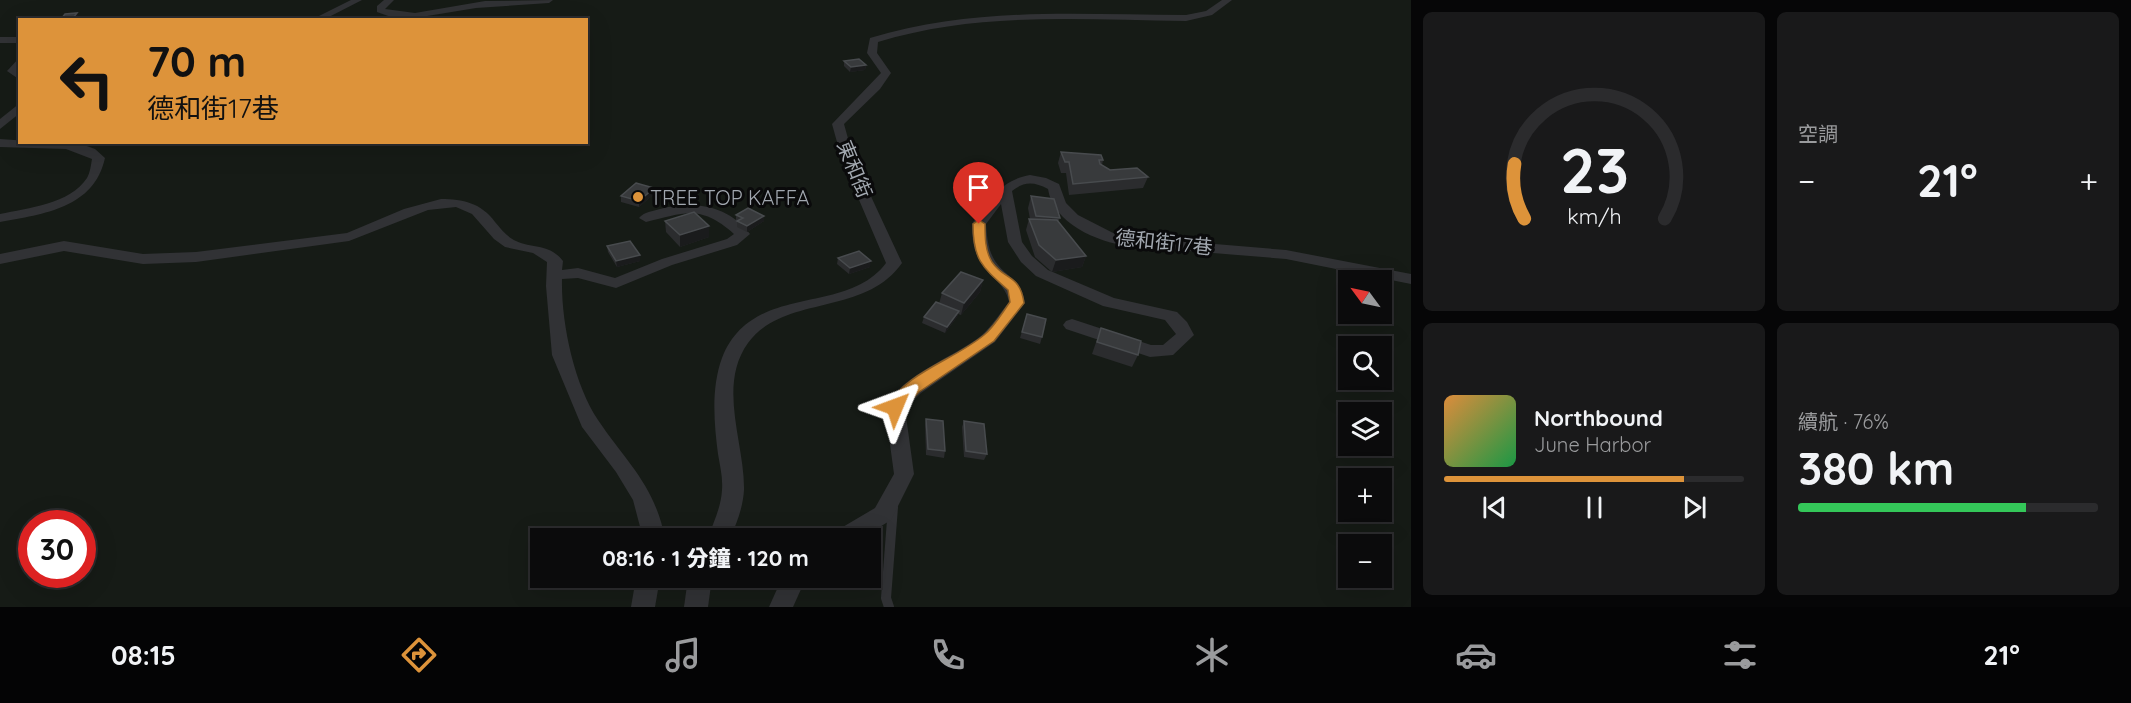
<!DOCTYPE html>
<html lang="zh-TW">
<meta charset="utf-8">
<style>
:root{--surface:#0b0b0c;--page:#19191a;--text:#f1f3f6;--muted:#9a9b9d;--line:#2b2b2d;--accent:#dd933a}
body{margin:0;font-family:Quicksand,"Noto Sans TC",sans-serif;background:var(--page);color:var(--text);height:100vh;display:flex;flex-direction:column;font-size:22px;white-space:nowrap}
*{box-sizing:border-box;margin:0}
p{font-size:20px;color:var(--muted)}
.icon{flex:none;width:33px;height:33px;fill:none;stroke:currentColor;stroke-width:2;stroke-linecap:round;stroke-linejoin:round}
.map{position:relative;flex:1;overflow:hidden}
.details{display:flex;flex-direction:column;gap:12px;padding:12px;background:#060607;width:720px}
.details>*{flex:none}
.banner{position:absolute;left:18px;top:18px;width:570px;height:126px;border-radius:0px;box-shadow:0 6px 24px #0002,0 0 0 2px var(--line);background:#dd933a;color:#111;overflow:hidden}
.needle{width:39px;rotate:303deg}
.tools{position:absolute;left:1338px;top:270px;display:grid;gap:12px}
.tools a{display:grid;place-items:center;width:54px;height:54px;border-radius:0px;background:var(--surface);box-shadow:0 6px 24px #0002,0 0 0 2px var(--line);font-size:30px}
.speed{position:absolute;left:18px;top:510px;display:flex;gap:12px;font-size:30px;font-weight:700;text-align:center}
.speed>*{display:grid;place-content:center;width:78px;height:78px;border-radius:50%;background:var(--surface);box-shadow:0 6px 24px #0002,0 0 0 2px var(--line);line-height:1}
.speed .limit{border:9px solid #d22;background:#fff;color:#111}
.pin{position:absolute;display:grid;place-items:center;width:51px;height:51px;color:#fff;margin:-62px -26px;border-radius:50% 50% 50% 0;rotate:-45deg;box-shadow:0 0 6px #0007}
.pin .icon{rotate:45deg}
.me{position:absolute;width:66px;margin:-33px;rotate:46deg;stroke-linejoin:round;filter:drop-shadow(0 0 4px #0008)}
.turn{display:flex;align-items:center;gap:21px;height:126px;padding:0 30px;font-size:27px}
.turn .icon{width:78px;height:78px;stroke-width:2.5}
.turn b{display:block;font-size:42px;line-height:51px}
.big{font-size:45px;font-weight:800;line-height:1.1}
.details .tile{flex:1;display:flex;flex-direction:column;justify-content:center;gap:9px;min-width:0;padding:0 21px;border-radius:9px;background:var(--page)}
.details .dial{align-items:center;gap:0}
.dial svg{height:156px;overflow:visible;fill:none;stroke:var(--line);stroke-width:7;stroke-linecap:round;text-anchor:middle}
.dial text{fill:var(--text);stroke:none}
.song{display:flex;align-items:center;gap:18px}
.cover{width:72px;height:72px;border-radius:9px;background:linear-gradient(135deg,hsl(30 70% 55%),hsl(140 70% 35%))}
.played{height:6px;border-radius:3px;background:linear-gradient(90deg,var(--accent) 80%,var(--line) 80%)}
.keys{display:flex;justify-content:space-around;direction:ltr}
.heat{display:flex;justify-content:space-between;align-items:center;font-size:33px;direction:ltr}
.charge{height:9px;border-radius:4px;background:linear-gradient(90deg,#34c759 76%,var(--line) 0)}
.details .tiles{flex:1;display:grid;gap:12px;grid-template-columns:repeat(2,1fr)}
.trip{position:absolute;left:530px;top:528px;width:351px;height:60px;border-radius:0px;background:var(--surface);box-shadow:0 6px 24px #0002,0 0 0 2px var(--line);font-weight:800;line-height:60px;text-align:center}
.dock{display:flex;height:96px;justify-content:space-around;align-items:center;background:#040405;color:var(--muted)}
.dock .icon{width:42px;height:42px}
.dock .current{color:var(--accent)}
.dock b{font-size:27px;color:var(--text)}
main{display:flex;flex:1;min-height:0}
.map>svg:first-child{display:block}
.green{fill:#161b16;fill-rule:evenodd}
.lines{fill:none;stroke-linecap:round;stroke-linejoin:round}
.lane{stroke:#313235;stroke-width:10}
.street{fill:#313235;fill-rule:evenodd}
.wall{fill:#2b2c2e}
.shaded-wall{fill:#1a1b1c}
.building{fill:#383a3c;stroke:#484b4e;stroke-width:1.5}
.route{fill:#dd933a;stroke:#906026;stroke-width:1.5}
.poi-dot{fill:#dd933a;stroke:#0a0a0b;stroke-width:2}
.labels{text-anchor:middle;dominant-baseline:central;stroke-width:6;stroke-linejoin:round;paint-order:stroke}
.street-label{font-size:20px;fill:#a2a8b0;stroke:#0a0a0b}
.poi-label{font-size:20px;fill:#a2a8b0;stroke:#0a0a0b;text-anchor:start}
</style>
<main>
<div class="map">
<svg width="1411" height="607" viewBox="0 0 1411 607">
<rect width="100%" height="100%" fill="#0f0f10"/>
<!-- green -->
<path class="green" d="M0,0h1411v607h-1411zM20,20h566v122h-566zM1348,280h34v34h-34zM1348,346h34v34h-34zM1348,412h34v34h-34zM1348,478h34v34h-34zM32,524h50v50h-50zM540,538h330v40h-330zM1348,544h34v34h-34z"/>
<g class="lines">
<!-- lane -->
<polyline class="lane" points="889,607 886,598 893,507"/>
<!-- street -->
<g class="street">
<polygon points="351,0 362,0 323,20 311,20"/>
<polygon points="384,0 394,0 385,9 415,13 485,1 553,0 549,3 476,8 415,18 391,17 377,12 377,6"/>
<path d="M1222,0h10l-20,15 -26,6c-104,-1 -207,-10 -308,21l-1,11 14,20 -11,16 -36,35 10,36 48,103c-38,54 -118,31 -154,80 -31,43 -3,101 -4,147 -1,17 -7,33 -14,48h-22c5,-15 13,-30 14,-48 1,-12 -2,-24 -4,-36 -4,-31 -7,-66 4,-96 30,-77 124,-41 164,-95l-44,-103 -10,-36 49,-51 -14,-20 3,-15c107,-32 206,-23 316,-23l20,-4z"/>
<rect x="0" y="37" width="20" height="6"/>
<polygon points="20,57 20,80 7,71"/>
<polygon points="20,103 20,113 0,129 0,119"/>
<path d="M0,139l84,6 11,4 10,9c-11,50 -61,56 -105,64v-8c28,-6 70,-10 87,-36 3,-5 4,-13 5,-19l-26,-10 -66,-2z"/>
<path d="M1030,175l16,3 13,6 7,19 12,12 41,21 167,14 125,24v10l-125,-25 -158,-13c-31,-4 -75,-23 -80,-57 -14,-7 -23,-8 -36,2l10,51 10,14 16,14 66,28 63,14 10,10 7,13 -21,20 -23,2 -84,-28 -3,-4 3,-4 6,-2 79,26h12l13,-11 -11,-14 -62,-14 -67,-30 -15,-14 -13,-20 -7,-38 -15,20c1,13 2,26 9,37 13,19 26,16 30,42l-30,39 -74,51 -16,16 9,65 -23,46 -29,18h-29l3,-7 39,-23 19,-34 -9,-67c20,-35 67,-48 97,-72 10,-9 18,-22 27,-33 -3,-18 -20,-25 -29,-41 -7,-11 -8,-24 -8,-37 16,-23 29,-44 58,-49z"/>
<path d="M441,199c22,0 40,4 54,23 6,7 12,15 21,19 17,8 33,2 47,20l-1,9 16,-2 37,10 47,-19 65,-20 7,-5c-34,-30 -49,-21 -88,-12l-7,-4c5,-6 14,-7 21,-9 33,-9 68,-4 90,25l-13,11 -65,20 -56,23 -38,-10 -16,1c-1,43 12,105 36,141 29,43 56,64 67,118h-22l-10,-38 -17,-28 -34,-45 -30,-72 -6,-69 1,-24 -14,-9 -28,-6 -11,-8 -22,-25 -16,-7 -28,3 -79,31 -153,21 -53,2 -79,-13 -64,13v-10l64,-13 79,13 53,-2 151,-19 57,-24z"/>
<polygon points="636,578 660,578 655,607 631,607"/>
<polygon points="688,578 712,578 708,607 684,607"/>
<polygon points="782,578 806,578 793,607 769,607"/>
</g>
</g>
<!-- wall -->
<g class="wall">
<polygon points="844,61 866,65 865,70 850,72 844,66"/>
<polygon points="1061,152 1103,160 1102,165 1108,169 1148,177 1143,188 1069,195 1066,173 1061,173 1058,163"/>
<polygon points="654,188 654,194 639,207 621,202 621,196"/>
<polygon points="1031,196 1060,218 1058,222 1086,256 1082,267 1052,272 1035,257 1026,230 1029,219 1030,219 1028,208"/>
<polygon points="736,215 764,216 764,221 747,232 737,227 737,221 736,220"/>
<polygon points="665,221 709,226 709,237 680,247 666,232"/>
<polygon points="607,246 640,261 617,267 608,252"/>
<polygon points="838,258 870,267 849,274 837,264"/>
<polygon points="983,280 980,292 961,315 958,314 957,317 945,333 922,323 924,317 939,304 942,293"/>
<polygon points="1027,314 1042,337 1040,344 1020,338"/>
<polygon points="1101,328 1138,355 1132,367 1092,354"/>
<polygon points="926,419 945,451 944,458 926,455 925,425"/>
<polygon points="964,421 987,454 984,460 964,457 962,427"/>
</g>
<!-- shaded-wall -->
<g class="shaded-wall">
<polygon points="77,13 79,17 77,20 62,20 61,19"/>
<polygon points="866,65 865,70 850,72 851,67"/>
<polygon points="654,188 654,194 639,207 639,201"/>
<polygon points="764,216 764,221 747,232 747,226"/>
<polygon points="709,226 709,237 680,247 680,235"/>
<polygon points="640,255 640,261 617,267 616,261"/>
<polygon points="1086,256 1082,267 1052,272 1056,260"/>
<polygon points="871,261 870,267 849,274 850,268"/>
<polygon points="983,280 980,292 961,315 964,303"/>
<polygon points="959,311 957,317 945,333 947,327"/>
</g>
<!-- building -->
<g class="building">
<polygon points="77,13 73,18 61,19 65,14"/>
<polygon points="859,59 866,65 851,67 844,61"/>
<polygon points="1061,152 1101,155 1103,160 1099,160 1100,164 1110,170 1137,168 1148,177 1073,184 1069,162 1065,162"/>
<polygon points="636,183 654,188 639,201 621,196"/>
<polygon points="1031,196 1054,199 1060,218 1036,216"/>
<polygon points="748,208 764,216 747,226 737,221 743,218 736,215"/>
<polygon points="694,212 709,226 680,235 665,221"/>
<polygon points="1029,219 1057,220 1086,256 1056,260 1039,245"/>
<polygon points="630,241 640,255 616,261 607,246"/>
<polygon points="859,251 871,261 850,268 838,258"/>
<polygon points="961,272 983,280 964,303 942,293"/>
<polygon points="936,302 959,311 947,327 924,317"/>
<polygon points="1027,314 1046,319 1042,337 1022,332"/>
<polygon points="1101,328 1141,341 1138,355 1097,342"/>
<polygon points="926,419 943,421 945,451 928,449"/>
<polygon points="964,421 984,424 987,454 966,451"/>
</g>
<!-- route -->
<path class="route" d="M979,220l6,4c0,12 0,27 7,38 13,19 28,12 32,41l-30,38 -75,51 -19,19h-11l-2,-4c19,-35 67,-47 97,-72 10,-8 18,-22 26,-33l-2,-12c-26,-23 -35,-30 -35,-66z"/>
<!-- markers -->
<circle class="poi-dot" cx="638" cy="197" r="6"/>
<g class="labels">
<!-- street labels -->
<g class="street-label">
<text transform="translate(855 169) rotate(68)">東和街</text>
<text transform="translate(1164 242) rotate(6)">德和街17巷</text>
</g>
<!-- poi labels -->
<g class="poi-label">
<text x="650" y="197">TREE TOP KAFFA</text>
</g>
</g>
</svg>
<div class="tools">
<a><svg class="needle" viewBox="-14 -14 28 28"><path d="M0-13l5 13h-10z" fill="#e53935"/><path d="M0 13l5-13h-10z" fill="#9a9b9d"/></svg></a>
<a><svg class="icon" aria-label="search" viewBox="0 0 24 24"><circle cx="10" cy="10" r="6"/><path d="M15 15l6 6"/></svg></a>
<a><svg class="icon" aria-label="layers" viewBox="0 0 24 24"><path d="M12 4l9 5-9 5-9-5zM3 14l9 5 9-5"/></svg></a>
<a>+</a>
<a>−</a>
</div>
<div class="speed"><div class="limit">30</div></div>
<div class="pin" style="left:979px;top:224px;background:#d93025"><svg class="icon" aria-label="arrive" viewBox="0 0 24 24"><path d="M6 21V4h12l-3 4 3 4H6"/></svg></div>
<svg class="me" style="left:895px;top:407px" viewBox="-20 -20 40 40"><path d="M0-17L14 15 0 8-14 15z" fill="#dd933a" stroke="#fff" stroke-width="4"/></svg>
<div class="trip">08:16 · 1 分鐘 · 120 m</div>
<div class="banner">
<div class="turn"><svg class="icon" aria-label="left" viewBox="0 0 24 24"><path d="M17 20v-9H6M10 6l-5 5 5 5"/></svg><div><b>70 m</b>德和街17巷</div></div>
</div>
</div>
<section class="details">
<div class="tiles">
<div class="tile dial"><svg viewBox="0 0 100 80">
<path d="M14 69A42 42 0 1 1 86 69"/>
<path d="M14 69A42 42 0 0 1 9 41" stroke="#dd933a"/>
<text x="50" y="56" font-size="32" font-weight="700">23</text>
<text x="50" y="72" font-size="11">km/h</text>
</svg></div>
<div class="tile"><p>空調</p>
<div class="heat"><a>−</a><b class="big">21°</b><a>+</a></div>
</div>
<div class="tile">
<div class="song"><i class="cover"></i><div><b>Northbound</b><p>June Harbor</p></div></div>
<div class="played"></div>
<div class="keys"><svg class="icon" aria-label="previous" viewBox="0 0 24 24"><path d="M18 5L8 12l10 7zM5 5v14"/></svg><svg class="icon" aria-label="pause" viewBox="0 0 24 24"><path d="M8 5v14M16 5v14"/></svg><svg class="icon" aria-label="next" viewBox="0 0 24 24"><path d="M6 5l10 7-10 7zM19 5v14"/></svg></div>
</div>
<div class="tile"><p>續航 · 76%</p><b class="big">380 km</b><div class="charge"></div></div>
</div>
</section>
</main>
<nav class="dock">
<b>08:15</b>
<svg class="icon current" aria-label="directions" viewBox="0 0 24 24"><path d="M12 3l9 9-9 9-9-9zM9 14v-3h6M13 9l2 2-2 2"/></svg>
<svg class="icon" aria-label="music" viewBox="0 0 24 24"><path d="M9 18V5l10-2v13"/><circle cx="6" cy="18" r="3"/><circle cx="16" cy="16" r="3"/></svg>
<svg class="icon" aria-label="phone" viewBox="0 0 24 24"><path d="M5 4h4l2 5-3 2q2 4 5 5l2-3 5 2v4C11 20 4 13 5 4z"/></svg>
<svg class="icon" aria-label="climate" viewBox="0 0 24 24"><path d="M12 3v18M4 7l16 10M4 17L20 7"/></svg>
<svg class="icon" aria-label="car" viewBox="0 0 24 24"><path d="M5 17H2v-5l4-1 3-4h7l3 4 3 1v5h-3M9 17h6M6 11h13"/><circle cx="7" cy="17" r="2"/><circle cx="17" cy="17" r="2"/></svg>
<svg class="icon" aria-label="filters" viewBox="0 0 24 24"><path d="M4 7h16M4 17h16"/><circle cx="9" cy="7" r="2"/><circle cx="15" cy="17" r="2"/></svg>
<b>21°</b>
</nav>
